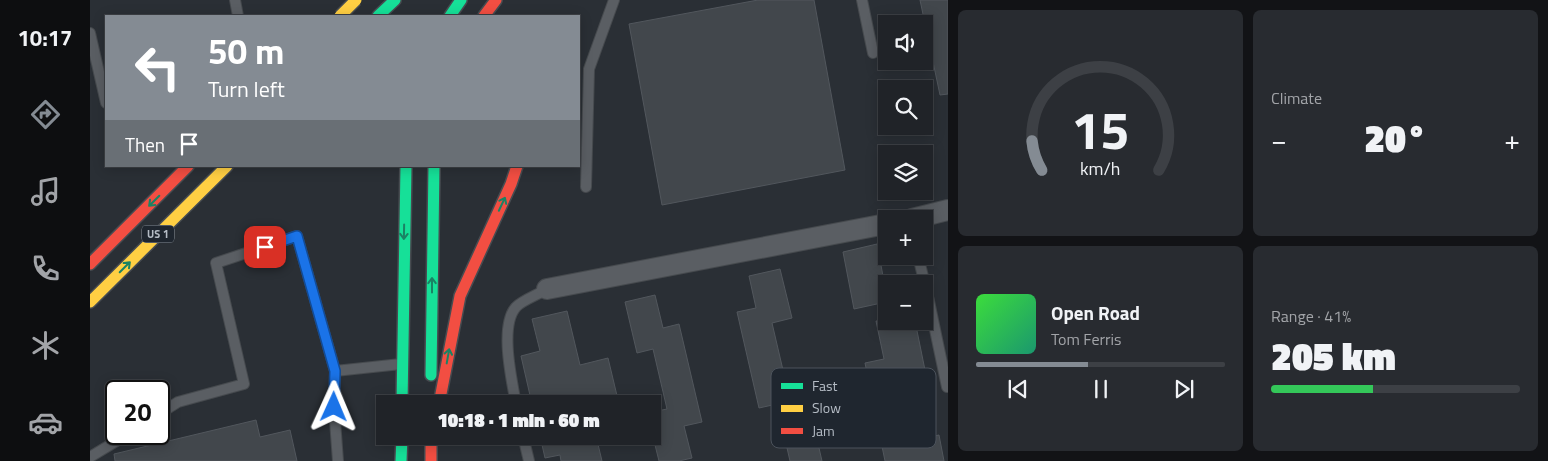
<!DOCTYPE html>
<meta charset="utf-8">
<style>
:root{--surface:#202328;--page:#282b30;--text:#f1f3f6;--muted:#a2a4a8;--line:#3d4045;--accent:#848b93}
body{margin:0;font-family:"Titillium Web",sans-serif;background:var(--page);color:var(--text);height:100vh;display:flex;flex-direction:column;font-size:19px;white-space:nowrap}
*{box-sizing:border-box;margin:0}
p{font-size:16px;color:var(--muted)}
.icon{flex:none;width:28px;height:28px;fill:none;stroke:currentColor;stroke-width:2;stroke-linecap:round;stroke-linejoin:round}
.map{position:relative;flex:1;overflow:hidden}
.details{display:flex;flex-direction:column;gap:10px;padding:10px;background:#121316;width:600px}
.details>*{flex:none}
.guide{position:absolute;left:15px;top:15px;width:475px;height:152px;border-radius:0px;box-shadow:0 2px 12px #0003,0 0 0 1px var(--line);background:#848b93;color:#fff;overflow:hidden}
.controls{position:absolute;left:788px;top:15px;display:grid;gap:10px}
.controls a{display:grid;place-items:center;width:55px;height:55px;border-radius:0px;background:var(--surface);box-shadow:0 2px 12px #0003,0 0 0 1px var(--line);font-size:25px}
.speed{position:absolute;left:15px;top:380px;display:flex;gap:10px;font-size:25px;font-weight:700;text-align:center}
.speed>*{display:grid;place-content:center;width:65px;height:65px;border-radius:50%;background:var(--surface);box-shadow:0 2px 12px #0003,0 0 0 1px var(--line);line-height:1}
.speed .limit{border:2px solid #111;border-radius:8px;background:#fff;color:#111}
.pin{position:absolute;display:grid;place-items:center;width:42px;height:42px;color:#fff;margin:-21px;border-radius:10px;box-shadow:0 2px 8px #0006}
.me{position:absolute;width:55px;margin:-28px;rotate:1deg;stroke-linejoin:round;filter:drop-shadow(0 0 4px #0008)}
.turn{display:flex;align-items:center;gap:18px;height:105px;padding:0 20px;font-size:22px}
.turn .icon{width:65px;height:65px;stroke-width:2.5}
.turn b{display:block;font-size:35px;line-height:42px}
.then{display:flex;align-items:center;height:48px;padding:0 20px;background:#0003;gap:10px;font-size:19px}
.big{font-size:38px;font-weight:800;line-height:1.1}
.details .tile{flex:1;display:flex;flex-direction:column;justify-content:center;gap:8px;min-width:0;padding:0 18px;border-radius:8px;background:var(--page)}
.details .dial{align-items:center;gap:0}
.dial svg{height:130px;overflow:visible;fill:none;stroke:var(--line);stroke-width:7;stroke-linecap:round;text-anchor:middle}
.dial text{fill:var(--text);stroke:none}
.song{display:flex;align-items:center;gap:15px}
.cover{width:60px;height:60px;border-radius:8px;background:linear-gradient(135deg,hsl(120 70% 55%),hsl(160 70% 35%))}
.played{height:5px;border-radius:2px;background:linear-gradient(90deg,var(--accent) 45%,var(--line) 45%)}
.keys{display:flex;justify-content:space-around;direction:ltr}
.heat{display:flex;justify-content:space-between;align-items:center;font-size:28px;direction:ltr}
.charge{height:8px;border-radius:4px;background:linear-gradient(90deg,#34c759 41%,var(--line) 0)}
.details .tiles{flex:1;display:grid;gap:10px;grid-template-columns:repeat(2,1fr)}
.trip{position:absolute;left:286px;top:395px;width:285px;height:50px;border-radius:0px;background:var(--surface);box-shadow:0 2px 12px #0003,0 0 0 1px var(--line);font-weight:800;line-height:50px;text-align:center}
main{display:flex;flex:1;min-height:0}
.tab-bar{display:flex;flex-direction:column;width:90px;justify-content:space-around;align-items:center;background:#0d0e10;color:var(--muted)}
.tab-bar .icon{width:35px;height:35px}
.tab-bar .active{color:var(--accent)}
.tab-bar b{font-size:22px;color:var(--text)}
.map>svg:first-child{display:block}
.building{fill:#42474c;stroke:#52575d}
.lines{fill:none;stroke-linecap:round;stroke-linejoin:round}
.lane-casing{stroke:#464a4e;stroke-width:12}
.street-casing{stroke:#464a4e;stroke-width:22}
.fast-casing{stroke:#474c51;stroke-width:14}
.slow-casing{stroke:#474c51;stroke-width:14}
.jam-casing{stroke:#474c51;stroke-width:14}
.lane{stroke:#5a5e63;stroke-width:10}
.street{stroke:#5a5e63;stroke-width:20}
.fast{stroke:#16e098;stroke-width:11}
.slow{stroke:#ffcf43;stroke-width:11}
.jam{stroke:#f24e42;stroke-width:11}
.slow-bridge-casing{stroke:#474c51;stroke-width:14;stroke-linecap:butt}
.slow-bridge{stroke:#ffcf43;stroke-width:11}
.oneway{stroke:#1a8364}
.route-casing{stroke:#114b97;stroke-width:12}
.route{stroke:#1a73e8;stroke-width:9}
.labels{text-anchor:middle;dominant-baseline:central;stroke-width:5;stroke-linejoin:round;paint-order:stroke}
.shield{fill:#1f262f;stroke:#888f98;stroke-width:1}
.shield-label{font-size:11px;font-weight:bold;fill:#b5bcc5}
.key{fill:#1f262f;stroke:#4c535c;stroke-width:1}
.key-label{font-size:14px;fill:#b5bcc5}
</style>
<main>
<nav class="tab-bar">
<b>10:17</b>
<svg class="icon active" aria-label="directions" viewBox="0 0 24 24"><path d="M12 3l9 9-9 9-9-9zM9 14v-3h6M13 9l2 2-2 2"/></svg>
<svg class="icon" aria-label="music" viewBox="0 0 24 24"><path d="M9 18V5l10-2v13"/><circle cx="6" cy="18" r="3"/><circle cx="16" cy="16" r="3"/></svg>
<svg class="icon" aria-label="phone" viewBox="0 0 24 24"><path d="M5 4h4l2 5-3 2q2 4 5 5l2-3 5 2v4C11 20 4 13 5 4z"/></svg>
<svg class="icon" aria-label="climate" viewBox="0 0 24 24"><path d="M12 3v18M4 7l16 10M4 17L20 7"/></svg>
<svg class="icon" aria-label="car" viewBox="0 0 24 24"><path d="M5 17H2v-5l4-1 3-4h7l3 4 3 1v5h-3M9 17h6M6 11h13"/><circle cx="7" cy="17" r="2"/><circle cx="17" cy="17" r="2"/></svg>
</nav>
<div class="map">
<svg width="858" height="461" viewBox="0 0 858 461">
<rect width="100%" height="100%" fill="#2a2f35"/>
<!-- building -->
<g class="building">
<polygon points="668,0 724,0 755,170 572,205 539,24"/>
<polygon points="830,0 858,0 858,94 850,95"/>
<polygon points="787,244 793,276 796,276 796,302 764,309 753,252"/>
<polygon points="690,269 702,318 682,323 696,383 713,379 732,461 700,461 687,404 669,408 647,312 666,308 659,276"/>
<polygon points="565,295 573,328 589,324 612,422 594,426 602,458 589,461 569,461 562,433 562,412 577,409 563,349 547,353 535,302"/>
<polygon points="477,311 490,365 518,358 529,404 442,404 431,356 450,351 442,319"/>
<polygon points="786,321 825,321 836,375 818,379 830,439 849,435 854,461 795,461 775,363 794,359"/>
<polygon points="166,420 170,437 200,430 207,461 25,461 24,454"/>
<polygon points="450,436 506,436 512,461 471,461 470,455 455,458"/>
</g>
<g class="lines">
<!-- lane casing -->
<g class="lane-casing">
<g id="lane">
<polyline points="145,0 148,16"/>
<polyline points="772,0 783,53"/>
<polyline points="0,33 16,103"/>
<polyline points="496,187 499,69 524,0"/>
<polyline points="828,256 839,301 857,387"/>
<polyline points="245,371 244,407 248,461"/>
<path d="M426,404c-4,-23 -17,-78 0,-97 5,-6 23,-13 31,-18"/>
<polyline points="69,414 88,402 154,384 126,263 207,236 245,371 311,364"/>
<polyline points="433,436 439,461"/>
<polyline points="0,457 38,434"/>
</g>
</g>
<!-- street casing -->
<g class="street-casing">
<g id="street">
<polyline points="822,219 858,210"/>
<polyline points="457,289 796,224"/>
</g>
</g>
<!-- fast casing -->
<g class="fast-casing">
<g id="fast">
<polyline points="288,16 305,0"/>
<polyline points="360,16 371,0"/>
<polyline points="341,375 344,166"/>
<polyline points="312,404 316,166"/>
<polyline points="311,461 312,436"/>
</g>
</g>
<!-- slow casing -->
<g class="slow-casing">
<polyline id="slow" points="0,302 137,166"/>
</g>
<!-- jam casing -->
<g class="jam-casing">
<g id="jam">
<polyline points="394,16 406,0"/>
<polyline points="0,264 98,166"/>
<polyline points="349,404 370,296 421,184 427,166"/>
<polyline points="341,436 341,461"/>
</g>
</g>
<!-- lane -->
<use href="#lane" class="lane"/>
<!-- street -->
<use href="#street" class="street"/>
<!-- fast -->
<use href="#fast" class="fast"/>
<!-- slow -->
<use href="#slow" class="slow"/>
<!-- jam -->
<use href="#jam" class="jam"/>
<!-- slow-bridge casing -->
<g class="slow-bridge-casing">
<polyline id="slow-bridge" points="250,16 266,0"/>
</g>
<!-- slow-bridge -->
<use href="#slow-bridge" class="slow-bridge"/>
</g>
<!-- one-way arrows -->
<defs><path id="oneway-shaft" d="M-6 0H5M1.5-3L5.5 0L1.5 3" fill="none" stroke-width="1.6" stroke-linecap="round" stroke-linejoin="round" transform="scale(1.25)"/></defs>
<g class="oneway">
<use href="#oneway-shaft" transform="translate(64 201) rotate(135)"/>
<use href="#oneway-shaft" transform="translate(412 204) rotate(-65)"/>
<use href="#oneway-shaft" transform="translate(314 232) rotate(91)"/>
<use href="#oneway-shaft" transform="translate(35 267) rotate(-45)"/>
<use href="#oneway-shaft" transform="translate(342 285) rotate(-90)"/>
<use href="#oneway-shaft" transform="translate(358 356) rotate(-80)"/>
</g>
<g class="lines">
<!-- route casing -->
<g class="route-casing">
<polyline id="route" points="175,247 207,236 245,371 244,407"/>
</g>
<!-- route -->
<use href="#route" class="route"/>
</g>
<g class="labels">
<!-- shield labels -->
<rect class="shield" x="52" y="225.5" width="32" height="17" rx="4"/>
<g class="shield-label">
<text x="68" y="234">US 1</text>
</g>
</g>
<!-- legend -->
<rect x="681" y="368" width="165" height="80" rx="8" class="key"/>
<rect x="691" y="383" width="22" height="6" fill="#16e098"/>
<rect x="691" y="405" width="22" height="7" fill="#ffcf43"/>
<rect x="691" y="428" width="22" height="6" fill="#f24e42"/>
<g class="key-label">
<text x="722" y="391">Fast</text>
<text x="722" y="413">Slow</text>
<text x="722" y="436">Jam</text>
</g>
</svg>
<div class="controls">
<a><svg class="icon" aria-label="sound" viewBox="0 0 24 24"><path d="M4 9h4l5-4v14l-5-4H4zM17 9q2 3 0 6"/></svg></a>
<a><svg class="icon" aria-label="search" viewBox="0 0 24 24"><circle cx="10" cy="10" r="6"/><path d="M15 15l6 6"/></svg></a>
<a><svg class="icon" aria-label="layers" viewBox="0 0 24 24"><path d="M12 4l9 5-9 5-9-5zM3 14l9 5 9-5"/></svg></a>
<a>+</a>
<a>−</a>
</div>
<div class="speed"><div class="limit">20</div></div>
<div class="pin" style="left:175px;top:247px;background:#d93025"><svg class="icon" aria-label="arrive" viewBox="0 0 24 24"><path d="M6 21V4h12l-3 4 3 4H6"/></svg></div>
<svg class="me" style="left:244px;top:407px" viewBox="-20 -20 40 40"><path d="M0-17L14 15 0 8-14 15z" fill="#1a73e8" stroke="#fff" stroke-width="4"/></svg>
<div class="trip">10:18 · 1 min · 60 m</div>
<div class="guide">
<div class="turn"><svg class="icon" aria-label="left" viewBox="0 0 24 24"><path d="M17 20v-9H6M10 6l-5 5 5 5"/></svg><div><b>50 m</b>Turn left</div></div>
<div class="then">Then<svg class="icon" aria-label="arrive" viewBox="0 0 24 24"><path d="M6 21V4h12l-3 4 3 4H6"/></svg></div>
</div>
</div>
<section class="details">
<div class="tiles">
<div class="tile dial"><svg viewBox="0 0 100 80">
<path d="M14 69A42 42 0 1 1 86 69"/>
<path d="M14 69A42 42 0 0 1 8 51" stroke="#848b93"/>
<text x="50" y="56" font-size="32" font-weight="700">15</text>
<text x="50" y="72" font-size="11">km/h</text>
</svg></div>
<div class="tile"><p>Climate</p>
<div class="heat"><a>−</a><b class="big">20°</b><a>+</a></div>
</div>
<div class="tile">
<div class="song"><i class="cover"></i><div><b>Open Road</b><p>Tom Ferris</p></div></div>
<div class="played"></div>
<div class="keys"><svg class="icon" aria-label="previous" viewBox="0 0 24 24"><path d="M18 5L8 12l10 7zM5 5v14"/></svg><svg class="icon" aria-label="pause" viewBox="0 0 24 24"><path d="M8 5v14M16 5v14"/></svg><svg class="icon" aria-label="next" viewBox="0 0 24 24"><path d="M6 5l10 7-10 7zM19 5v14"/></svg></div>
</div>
<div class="tile"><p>Range · 41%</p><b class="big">205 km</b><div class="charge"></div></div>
</div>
</section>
</main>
